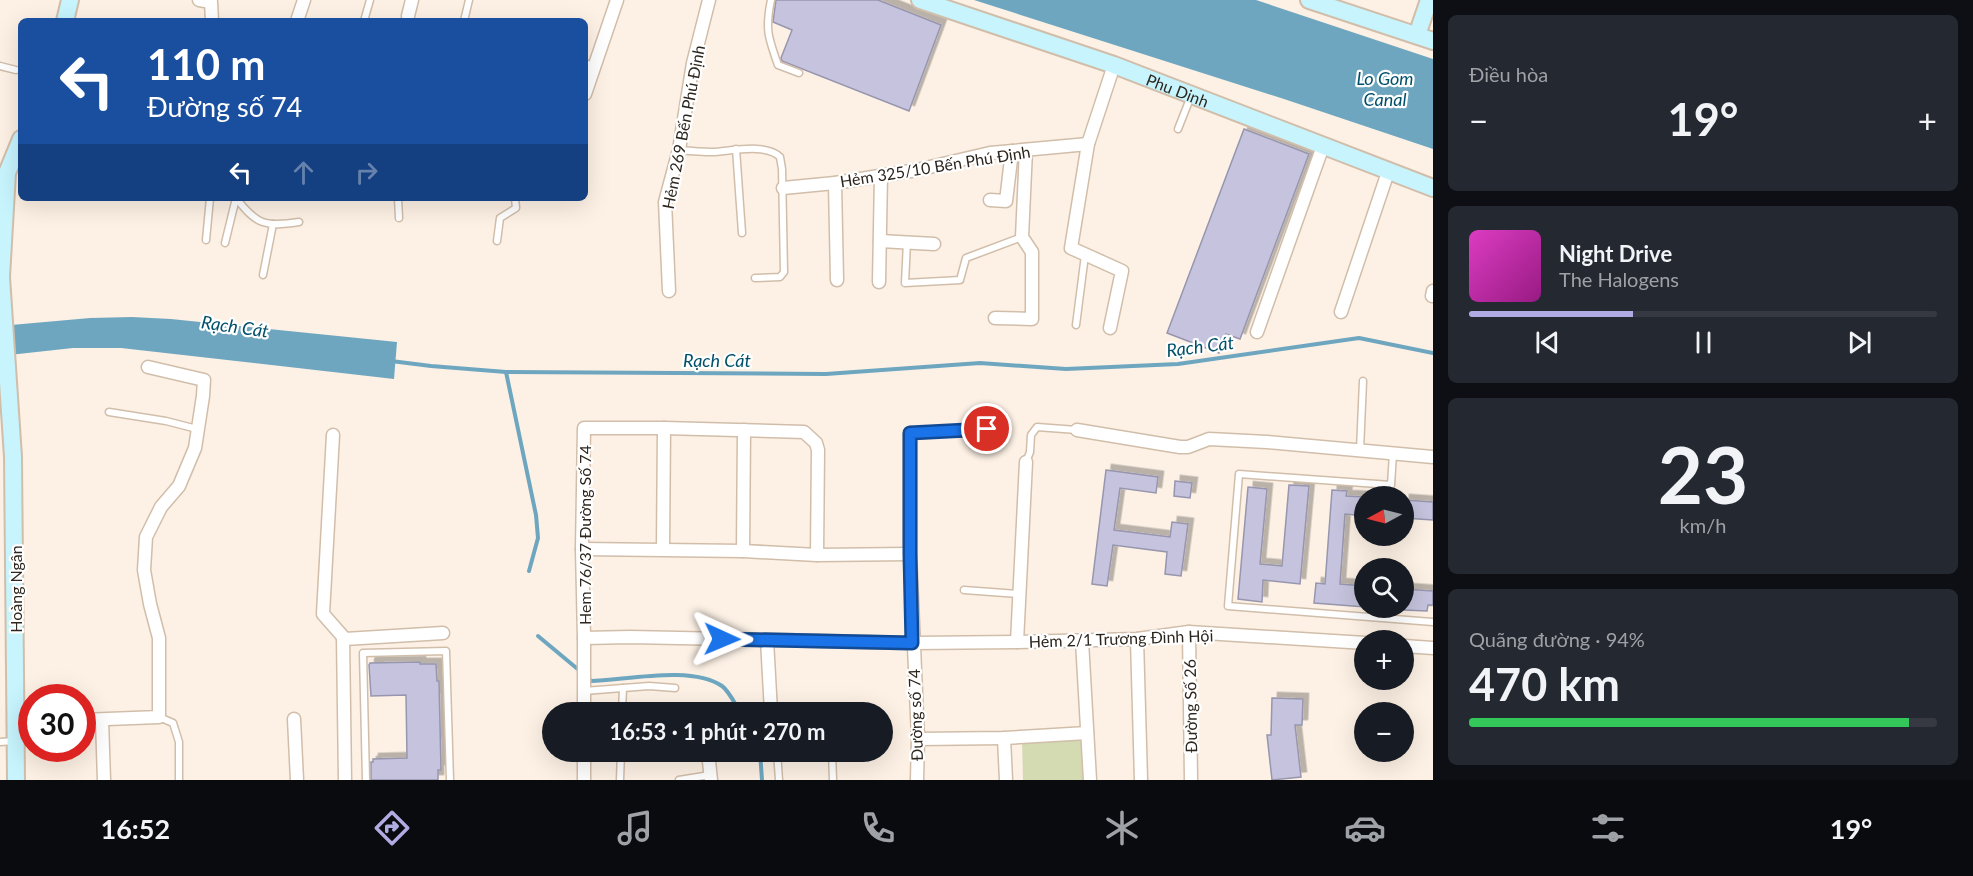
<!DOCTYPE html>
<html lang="vi">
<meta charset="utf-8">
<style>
:root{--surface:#171b24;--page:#242831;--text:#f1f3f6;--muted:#9ea1a6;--line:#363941;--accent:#b0abe3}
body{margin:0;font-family:Lato,sans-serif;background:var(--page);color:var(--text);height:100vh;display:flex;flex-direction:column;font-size:22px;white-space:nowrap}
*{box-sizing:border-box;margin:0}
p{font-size:20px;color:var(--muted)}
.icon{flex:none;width:33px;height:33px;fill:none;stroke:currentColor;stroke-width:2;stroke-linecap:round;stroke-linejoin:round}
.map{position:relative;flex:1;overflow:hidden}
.drawer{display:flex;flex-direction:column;gap:15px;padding:15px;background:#0d0f14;width:540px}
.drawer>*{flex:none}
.hud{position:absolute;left:18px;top:18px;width:570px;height:183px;border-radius:9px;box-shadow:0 6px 24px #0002;background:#1a4fa0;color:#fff;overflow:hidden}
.needle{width:39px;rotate:263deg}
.controls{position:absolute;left:1354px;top:486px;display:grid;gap:12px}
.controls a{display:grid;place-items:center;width:60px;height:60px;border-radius:50%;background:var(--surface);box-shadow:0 6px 24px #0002;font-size:30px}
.speed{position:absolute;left:18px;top:684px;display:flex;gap:12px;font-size:30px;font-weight:700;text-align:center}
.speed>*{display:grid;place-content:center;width:78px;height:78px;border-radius:50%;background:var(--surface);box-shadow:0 6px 24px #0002;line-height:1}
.speed .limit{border:9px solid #d22;background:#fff;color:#111}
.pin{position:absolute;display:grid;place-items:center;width:51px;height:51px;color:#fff;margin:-26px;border:3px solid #fff;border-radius:50%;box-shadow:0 2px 6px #0007}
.me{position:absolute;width:66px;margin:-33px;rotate:91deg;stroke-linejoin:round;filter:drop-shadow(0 0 4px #0008)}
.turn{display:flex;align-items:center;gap:21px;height:126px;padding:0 30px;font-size:27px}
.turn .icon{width:78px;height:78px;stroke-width:2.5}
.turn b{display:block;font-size:42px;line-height:51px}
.lanes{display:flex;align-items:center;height:57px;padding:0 30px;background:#0003;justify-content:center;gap:30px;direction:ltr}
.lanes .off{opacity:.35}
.big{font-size:45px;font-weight:700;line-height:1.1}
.drawer .card{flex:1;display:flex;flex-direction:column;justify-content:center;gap:9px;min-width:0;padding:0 21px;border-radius:9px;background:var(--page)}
.drawer .dial{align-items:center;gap:0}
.dial b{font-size:78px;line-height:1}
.song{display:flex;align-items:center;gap:18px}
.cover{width:72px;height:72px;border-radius:9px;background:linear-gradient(135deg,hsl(310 70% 55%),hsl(310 70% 35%))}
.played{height:6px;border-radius:3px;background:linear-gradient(90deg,var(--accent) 35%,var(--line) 35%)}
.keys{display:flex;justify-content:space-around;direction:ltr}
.heat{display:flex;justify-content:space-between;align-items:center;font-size:33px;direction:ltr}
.charge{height:9px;border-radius:4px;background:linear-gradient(90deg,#34c759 94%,var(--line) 0)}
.trip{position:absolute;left:542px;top:702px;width:351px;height:60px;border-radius:30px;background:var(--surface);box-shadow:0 6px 24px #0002;font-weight:700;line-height:60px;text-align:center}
.menu{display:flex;height:96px;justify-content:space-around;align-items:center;background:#090b0e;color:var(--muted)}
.menu .icon{width:42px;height:42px}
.menu .active{color:var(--accent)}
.menu b{font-size:27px;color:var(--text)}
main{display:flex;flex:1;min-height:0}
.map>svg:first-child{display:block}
.green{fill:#d4dab1}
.water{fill:#6ea6c0}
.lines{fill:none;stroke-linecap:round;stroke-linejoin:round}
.stream{stroke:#6ea6c0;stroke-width:4}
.building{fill:#c5c3dd;stroke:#9796ae;stroke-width:1.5;filter:url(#shadow)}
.lane-casing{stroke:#d1beaa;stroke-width:9}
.street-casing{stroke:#d1beaa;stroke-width:15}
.secondary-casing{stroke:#d1beaa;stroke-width:20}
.lane{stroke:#fff;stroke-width:6}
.street{stroke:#fff;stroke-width:12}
.secondary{stroke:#c7f4fd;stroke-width:16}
.route-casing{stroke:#114b97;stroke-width:15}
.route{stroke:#1a73e8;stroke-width:10}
.labels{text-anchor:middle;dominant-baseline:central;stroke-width:4.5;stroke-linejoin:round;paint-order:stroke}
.street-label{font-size:16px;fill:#2d261e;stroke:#fff}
.water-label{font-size:18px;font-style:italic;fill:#00506a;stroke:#fff}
</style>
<main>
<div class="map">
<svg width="1433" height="780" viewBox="0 0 1433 780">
<defs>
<filter id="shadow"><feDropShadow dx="5.5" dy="-5.5" stdDeviation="0" flood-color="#0004"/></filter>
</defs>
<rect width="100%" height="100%" fill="#fdf1e5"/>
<!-- green -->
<polygon class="green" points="1084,739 1085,780 1023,780 1022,741"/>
<!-- water -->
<g class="water">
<polygon points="974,0 1256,0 1433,59 1433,149 1287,100"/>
<polygon points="132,317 171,319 397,342 394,379 121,348 73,348 0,356 0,326 90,318"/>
</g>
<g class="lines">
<!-- stream -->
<g class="stream">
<polyline points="391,361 431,366 506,372 826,374 980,363 1066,369 1178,364 1359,338 1433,353"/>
<polyline points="506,372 536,515 538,538 529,571"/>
<polyline points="538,636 580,671"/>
<path d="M588,678l3,3c35,-1 101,-16 131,5 7,5 13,18 18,26"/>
<polyline points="760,752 762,780"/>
</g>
</g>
<!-- building -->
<g class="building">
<polygon points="776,0 878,0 941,25 909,111 782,61 781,58 792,30 773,22"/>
<polygon points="1244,129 1309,154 1240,339 1226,334 1219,353 1167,333"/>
<polygon points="1106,470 1158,477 1156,493 1120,488 1114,530 1170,537 1172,522 1188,524 1181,576 1165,574 1167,552 1113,545 1107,586 1092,584"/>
<polygon points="1175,481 1192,483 1190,498 1174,496"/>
<polygon points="1289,485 1309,486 1300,584 1263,580 1262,602 1238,599 1248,487 1267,489 1260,564 1282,566"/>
<polygon points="1332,490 1347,491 1346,496 1365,497 1365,516 1345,514 1340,584 1365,586 1365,607 1314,603 1316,583 1325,584"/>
<polygon points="1404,500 1433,502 1433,520 1404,518"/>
<polygon points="1404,589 1433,591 1433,605 1428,605 1427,611 1404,610"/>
<polygon points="420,662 420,664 436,664 437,681 439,681 441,770 438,770 438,780 371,780 371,762 373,762 373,759 407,758 406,695 371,696 369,665 370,663"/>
<polygon points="1272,698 1303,699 1302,725 1295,725 1301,777 1272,780 1267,735 1271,735"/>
</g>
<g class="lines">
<!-- lane casing -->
<g class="lane-casing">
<g id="lane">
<path d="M771,0c-6,29 -3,37 7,65l21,8"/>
<polyline points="364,21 370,0"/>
<polyline points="464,21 469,0"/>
<polyline points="585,63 594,66"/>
<polyline points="0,66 16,70"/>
<polyline points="1178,129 1191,96"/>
<polyline points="736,149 742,233"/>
<path d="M679,150c11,1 23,2 33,2 20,-1 54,-9 68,5l2,12 2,103 -4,5 -25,1"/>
<path d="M236,198c21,27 29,29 63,24"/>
<polyline points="398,198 399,218"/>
<polyline points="206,240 210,198"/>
<polyline points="497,241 500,218 516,208 515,198"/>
<polyline points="907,242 905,283 960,280 966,258 1022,237"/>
<polyline points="225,243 236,198"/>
<polyline points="263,275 273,224"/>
<polyline points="1076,325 1085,255"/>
<polyline points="109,412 166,421 197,429"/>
<polyline points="910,433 987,429"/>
<polyline points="1360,450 1363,381"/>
<polyline points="1393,453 1391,485 1239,474 1228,606 1433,622"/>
<polyline points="1026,462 1030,452 1031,435 1037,427 1077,430"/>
<polyline points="964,590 1019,594"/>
<polyline points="584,691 649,686 675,688"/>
<polyline points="622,712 623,688"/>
<polyline points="159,717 173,723 179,742 179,780"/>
<polyline points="0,742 14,741"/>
<polyline points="777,752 779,780"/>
<polyline points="832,752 833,780"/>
<polyline points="366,780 363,653 446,651 450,780"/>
<polyline points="620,780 621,752"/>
<polyline points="679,780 710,775"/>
</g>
</g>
<!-- street casing -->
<g class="street-casing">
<g id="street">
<polyline points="199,0 211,2 212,21"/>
<polyline points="408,16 412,0"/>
<polyline points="297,21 304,0"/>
<polyline points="585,94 617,0"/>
<polyline points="835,183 837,280"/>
<polyline points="783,188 835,183 917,170 990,153 1088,144"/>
<polyline points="990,200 1006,201 1012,151"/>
<polyline points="880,241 934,244"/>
<polyline points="879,282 881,175"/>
<polyline points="669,291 665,202 679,150 693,63 709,0"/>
<polyline points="1432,296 1433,291"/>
<polyline points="1341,312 1388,172"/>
<polyline points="995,318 1032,319 1032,252 1022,237 1026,150"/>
<polyline points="1110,328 1122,271 1071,248 1088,144 1114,65"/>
<polyline points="1257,332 1323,146"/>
<polyline points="1077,430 1180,447 1188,447 1209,439 1267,442 1433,457"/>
<polyline points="910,433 910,554 918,739 917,780"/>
<polyline points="333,435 323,614 345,639 443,633"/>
<polyline points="582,549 743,551 817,555 910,554"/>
<polyline points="663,549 664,428"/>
<polyline points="743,551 744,430"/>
<polyline points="817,555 818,450 816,443 804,432 664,428 584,428 582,549 584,638 630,637 913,643 1017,642 1137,639 1189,632 1365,643"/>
<polyline points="1189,632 1191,780"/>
<polyline points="343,637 345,780"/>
<polyline points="1137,639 1141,780"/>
<polyline points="767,640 771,712"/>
<polyline points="1082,641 1090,780"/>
<polyline points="1017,642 1026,462"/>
<polyline points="1404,646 1433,648"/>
<polyline points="584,712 584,638"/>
<polyline points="706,712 706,711"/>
<polyline points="15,719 32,719"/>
<polyline points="294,719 297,780"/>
<polyline points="82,720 159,717 159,638 150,604 144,570 146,537 161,507 179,486 195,448 203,396 204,380 148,367"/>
<polyline points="102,720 104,780"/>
<polyline points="1004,738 1006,780"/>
<polyline points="918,739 1004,738 1087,733"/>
<polyline points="708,752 711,780"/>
<polyline points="584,780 584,752"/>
</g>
</g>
<!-- secondary casing -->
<g class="secondary-casing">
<g id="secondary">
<path id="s1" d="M920,0l194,65 319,123"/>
<polyline points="1309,0 1433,41"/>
<polyline points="65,21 70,0"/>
<polyline points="1417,35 1429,0"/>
<polyline points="16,780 13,457 1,277 7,173 21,139"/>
</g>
</g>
<!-- lane -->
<use href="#lane" class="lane"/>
<!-- street -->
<use href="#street" class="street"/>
<!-- secondary -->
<use href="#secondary" class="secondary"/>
</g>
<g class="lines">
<!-- route casing -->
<g class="route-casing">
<polyline id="route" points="722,639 912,643 910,554 910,433 987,429"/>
</g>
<!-- route -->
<use href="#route" class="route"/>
</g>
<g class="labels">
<!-- street labels -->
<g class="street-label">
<text stroke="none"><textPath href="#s1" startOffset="273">Phu Dinh</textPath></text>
<text transform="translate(683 127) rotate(-79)">Hẻm 269 Bến Phú Định</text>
<text transform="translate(935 166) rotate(-9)">Hẻm 325/10 Bến Phú Định</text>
<text transform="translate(584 535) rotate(-90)">Hem 76/37 Đường Số 74</text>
<text transform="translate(15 589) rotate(-90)">Hoàng Ngân</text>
<text transform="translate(1121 638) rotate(-2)">Hẻm 2/1 Trương Đình Hội</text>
<text transform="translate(1190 706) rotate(-91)">Đường Số 26</text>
<text transform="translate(915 715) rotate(-92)">Đường số 74</text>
</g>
<!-- water labels -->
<g class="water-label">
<text x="1385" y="78">Lo Gom<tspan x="1385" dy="21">Canal</tspan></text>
<text transform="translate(235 326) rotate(8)">Rạch Cát</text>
<text transform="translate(1200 346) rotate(-7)">Rạch Cát</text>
<text x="717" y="360">Rạch Cát</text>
</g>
</g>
</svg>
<div class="controls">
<a><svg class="needle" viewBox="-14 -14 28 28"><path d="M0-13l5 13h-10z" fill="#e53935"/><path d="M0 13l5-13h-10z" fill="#9ea1a6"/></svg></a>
<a><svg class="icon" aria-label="search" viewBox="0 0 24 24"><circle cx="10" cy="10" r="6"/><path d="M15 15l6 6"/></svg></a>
<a>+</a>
<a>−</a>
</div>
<div class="speed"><div class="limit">30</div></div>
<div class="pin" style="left:987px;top:429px;background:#d93025"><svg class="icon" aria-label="arrive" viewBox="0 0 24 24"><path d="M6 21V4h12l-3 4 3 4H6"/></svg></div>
<svg class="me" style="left:722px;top:639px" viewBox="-20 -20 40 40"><path d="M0-17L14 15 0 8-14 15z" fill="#1a73e8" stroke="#fff" stroke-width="4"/></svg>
<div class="trip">16:53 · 1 phút · 270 m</div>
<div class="hud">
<div class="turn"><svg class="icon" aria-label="left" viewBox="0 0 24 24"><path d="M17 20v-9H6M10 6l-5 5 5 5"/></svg><div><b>110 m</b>Đường số 74</div></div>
<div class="lanes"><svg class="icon" aria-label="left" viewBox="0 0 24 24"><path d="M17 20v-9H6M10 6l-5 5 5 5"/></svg><svg class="icon off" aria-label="ahead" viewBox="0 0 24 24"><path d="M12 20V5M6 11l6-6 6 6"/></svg><svg class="icon off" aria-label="right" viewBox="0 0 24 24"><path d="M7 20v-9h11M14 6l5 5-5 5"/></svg></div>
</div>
</div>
<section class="drawer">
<div class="card"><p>Điều hòa</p>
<div class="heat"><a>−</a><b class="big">19°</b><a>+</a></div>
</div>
<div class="card">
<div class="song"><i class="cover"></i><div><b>Night Drive</b><p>The Halogens</p></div></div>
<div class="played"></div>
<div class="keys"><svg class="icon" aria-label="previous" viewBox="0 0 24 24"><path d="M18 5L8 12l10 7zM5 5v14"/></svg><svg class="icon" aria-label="pause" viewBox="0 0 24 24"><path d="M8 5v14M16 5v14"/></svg><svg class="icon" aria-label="next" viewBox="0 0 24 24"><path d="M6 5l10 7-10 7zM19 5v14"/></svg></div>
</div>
<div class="card dial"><b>23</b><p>km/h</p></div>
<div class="card"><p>Quãng đường · 94%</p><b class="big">470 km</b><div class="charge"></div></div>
</section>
</main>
<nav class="menu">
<b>16:52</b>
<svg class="icon active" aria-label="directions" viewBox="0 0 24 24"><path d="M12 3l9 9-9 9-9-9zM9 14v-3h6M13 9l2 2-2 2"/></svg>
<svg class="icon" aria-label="music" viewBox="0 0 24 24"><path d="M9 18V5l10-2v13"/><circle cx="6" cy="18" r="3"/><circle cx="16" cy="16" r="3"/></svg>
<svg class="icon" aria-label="phone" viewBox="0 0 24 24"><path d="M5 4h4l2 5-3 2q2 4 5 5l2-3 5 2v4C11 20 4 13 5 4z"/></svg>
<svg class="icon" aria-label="climate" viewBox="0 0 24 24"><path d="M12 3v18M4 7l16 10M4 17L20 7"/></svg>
<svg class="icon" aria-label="car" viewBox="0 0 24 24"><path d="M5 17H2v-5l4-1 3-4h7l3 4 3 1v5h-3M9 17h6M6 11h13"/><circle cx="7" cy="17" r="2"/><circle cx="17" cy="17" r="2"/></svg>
<svg class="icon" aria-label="filters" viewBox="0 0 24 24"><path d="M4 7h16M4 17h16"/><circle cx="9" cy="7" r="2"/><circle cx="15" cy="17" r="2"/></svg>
<b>19°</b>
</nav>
